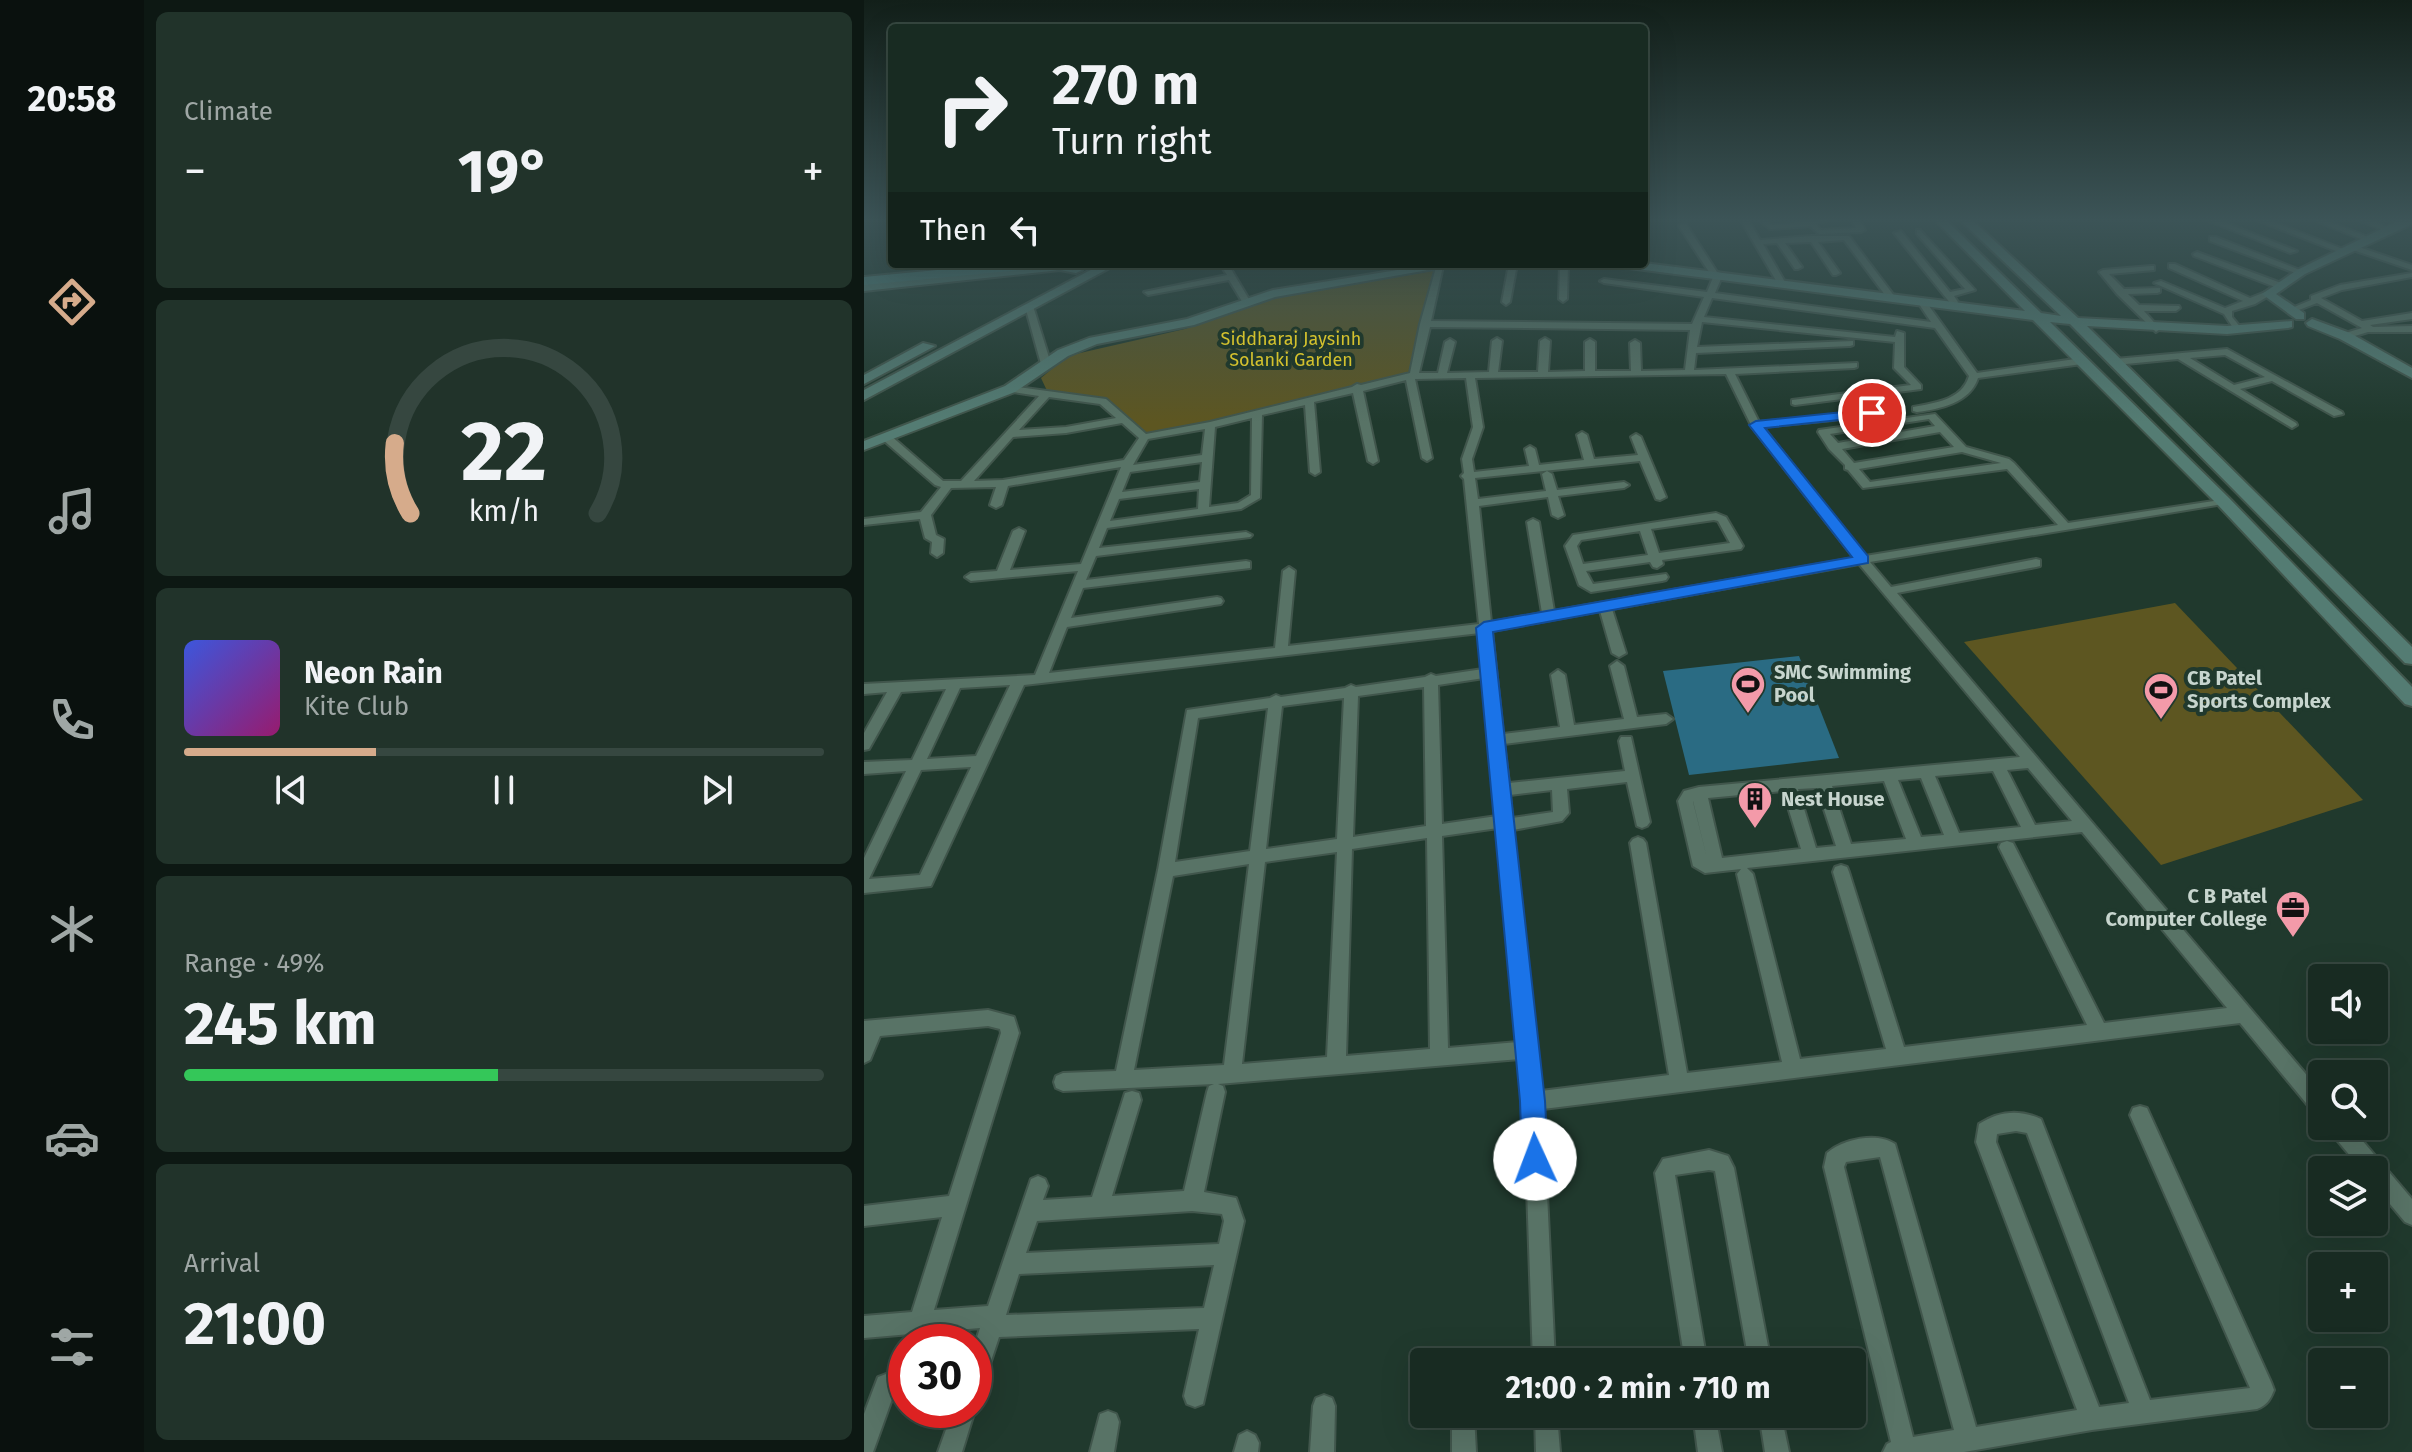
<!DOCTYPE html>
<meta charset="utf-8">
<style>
:root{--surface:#182b22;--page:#21332a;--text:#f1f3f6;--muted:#9fa7a5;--line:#364740;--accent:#d6ab8b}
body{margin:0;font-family:"Fira Sans",sans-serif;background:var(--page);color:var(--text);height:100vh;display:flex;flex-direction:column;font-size:30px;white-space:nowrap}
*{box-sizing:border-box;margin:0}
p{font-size:26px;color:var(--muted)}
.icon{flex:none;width:44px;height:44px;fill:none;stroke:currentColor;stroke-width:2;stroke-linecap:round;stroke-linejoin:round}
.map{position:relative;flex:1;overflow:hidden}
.sheet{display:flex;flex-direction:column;gap:12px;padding:12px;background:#0d1813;width:720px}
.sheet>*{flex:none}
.banner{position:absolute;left:24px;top:24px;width:760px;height:244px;border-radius:8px;box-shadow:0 8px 32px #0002,0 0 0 2px var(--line);background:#182b22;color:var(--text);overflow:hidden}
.tools{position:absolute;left:1444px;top:964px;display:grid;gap:16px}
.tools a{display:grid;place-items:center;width:80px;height:80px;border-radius:8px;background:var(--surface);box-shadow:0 8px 32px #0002,0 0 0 2px var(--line);font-size:40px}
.speed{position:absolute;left:24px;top:1324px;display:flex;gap:16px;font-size:40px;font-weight:700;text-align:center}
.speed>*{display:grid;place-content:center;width:104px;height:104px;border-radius:50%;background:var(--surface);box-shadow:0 8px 32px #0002,0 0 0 2px var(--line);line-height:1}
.speed .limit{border:12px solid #d22;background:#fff;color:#111}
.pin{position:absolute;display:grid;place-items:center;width:68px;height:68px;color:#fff;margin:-34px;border:4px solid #fff;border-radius:50%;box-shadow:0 2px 8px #0007}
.me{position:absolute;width:88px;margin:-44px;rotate:358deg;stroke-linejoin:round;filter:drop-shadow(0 0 6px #0008)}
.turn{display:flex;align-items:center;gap:28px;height:168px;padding:0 32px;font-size:36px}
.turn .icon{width:104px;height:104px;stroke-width:2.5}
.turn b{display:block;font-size:56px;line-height:68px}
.then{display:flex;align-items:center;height:76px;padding:0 32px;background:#0003;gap:16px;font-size:30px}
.big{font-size:60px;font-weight:700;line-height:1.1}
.sheet .card{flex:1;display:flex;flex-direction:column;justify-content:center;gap:12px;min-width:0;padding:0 28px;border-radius:12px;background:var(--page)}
.sheet .dial{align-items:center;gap:0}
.dial svg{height:208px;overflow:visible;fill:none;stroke:var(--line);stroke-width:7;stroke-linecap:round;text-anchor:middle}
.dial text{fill:var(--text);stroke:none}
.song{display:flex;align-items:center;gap:24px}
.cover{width:96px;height:96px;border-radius:12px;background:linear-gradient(135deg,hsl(230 70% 55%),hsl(320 70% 35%))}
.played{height:8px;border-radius:4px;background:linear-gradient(90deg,var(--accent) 30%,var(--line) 30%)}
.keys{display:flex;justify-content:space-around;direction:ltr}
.heat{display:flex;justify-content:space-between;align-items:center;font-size:44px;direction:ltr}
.charge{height:12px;border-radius:6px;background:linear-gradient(90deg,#34c759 49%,var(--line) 0)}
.trip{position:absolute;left:546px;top:1348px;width:456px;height:80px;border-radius:8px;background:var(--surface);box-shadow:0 8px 32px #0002,0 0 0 2px var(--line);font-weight:700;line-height:80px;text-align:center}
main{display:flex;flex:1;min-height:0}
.dock{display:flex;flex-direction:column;width:144px;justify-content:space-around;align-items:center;background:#0a110e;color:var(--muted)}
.dock .icon{width:56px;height:56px}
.dock .on{color:var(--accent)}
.dock b{font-size:36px;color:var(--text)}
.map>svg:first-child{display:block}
.green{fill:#5d5621}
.water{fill:#2a6b83}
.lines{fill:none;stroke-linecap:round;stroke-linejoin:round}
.street-casing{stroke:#41564c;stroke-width:4}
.secondary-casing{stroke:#41564c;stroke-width:4}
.primary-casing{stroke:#41564c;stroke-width:4}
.street{fill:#587366;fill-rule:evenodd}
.secondary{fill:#547c73;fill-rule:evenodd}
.primary{fill:#508580;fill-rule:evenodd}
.route{fill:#1a73e8;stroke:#114b97;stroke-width:2}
.labels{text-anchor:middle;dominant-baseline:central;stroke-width:8;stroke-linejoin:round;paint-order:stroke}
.far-park-label{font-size:18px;fill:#d3c12e;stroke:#20392d}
.poi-label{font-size:20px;font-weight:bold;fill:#c7d5ce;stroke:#20392d;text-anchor:start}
</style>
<main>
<nav class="dock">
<b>20:58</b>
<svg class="icon on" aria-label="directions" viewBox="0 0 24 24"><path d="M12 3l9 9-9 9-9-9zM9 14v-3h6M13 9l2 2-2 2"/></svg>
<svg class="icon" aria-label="music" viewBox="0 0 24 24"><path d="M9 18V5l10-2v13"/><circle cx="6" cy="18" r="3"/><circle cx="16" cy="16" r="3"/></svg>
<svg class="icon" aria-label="phone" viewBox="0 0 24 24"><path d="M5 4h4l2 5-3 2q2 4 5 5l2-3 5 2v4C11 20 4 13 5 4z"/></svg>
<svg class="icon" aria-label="climate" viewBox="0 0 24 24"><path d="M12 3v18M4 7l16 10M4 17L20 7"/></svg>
<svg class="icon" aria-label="car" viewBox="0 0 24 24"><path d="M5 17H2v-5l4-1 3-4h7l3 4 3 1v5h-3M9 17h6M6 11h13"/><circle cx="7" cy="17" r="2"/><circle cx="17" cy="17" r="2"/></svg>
<svg class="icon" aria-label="filters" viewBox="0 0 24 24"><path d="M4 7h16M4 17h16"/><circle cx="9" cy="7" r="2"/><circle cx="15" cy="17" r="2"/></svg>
</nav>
<section class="sheet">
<div class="card"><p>Climate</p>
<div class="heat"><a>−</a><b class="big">19°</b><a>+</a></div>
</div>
<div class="card dial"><svg viewBox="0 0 100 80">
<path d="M14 69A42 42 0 1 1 86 69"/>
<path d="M14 69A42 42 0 0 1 8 42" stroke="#d6ab8b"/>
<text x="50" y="56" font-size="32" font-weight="700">22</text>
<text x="50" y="72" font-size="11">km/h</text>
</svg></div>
<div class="card">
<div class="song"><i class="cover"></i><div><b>Neon Rain</b><p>Kite Club</p></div></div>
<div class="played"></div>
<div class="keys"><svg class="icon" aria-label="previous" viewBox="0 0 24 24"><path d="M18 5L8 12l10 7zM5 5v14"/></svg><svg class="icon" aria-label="pause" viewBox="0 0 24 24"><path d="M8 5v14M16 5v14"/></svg><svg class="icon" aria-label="next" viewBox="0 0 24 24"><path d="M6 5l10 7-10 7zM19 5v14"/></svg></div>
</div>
<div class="card"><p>Range · 49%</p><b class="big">245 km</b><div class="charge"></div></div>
<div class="card"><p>Arrival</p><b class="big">21:00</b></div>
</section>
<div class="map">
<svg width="1548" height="1452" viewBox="0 0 1548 1452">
<rect width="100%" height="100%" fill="#20392d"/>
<!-- green -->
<g class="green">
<polygon points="574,270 550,376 280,437 241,399 185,395 177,378 203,356 321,329 414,297"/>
<polygon points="1311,603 1499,800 1297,865 1100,642"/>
</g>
<!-- water -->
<polygon class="water" points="935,656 975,758 825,775 799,671"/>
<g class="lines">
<!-- street casing -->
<g class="street-casing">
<g id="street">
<polygon points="876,219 884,219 896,240 948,236 985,236 1031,297 1024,299 980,240 954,242 976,273 972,275 969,275 947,242 921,243 938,267 934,269 931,269 913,243 899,244 921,282 914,284"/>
<polygon points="894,219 902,219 908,225 970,219 951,223 957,230 992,228 987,219 995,219 1001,230 997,232 955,234 946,226 906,229"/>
<polygon points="1340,219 1352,219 1433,251 1426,253"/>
<polygon points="1390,219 1402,219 1484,251 1477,253"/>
<polygon points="1447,219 1459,219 1509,239 1502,241"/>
<polygon points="1492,219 1504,219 1531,230 1524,232"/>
<path d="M819,224h3l31,48 6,2 -8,19 216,29 -14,-21 4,-3 3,1 53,74 105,-15 5,3 -5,3 -104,14c-8,25 -38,31 -61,34l-4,-1v-4c22,-4 49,-7 56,-31l-34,-48 -223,-30 -8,19 191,20 2,-6 7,2v34l17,18v4l-126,16 -3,-1v-4l119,-15 -17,-17 1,-26 -193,-20 -5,25 156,-6v4l-3,1 -154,7 -2,17 163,-7v4l-3,1 -119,6 24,48 117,-11v4l-4,1 -109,11 102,129 193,-31 -51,-56 -144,19 -15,-18 -3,-1v-4l-16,-16 -11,-17 1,-2 116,-16 31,33 43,12 5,4 54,60 159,-24v4l-4,1 -353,58 21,25 145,-28 4,1v6l-4,1 -139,26 425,500v23l-7,-2 -75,-91 -697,86 12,253h-22l-9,-261 -4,-42 -302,25 5,2 2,6 -21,100 32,6 8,23 -41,183 -8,3 -8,-3 -3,-8 15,-67 -200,8 -17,51 -8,3v-44l6,-19 -116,10v-22l48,-4 30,-95 -78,9v-20l85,-10 52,-163 -1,-4 -12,-3 -108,10 -10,24 -6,3v-42l124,-11 26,7 5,16 -85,277 54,-4 43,-127 7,-3 7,3 3,7 -5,14 49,-3 33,-104 7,-2 7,2 2,7 -29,96 72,-5 23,-99 2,-6 5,-2 -151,7 -7,-3 -2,-6 2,-6 7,-3 53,-2 42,-201 29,-160 83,-12 6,-3 5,2 64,-9 6,-3 5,2 69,-10 6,-3 5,2 47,-7 -3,-36 -456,52 -93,201 -67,7v-35l42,-87 -42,3v-12l48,-2 34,-71 -45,3 -32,57 -5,1v-17l23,-41 -23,2v-10l171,-9 43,-104 -107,10 -6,-4 6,-4 26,-2 16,-40 6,-3 6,3 -15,39 71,-6 40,-97 -113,19 -6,19 -6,3 -6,-3 6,-18 -45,1 -20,27 5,20 8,4 -1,14 -6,4 -6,-4 1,-11 -7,-4 -5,-19 -56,6v-6l57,-7 20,-25 -6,-2 -53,-46v-4h8l53,46h18l78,-85 -32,-5 -2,-2 5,-3 96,13 40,35 64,-12 142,-35 5,-3 4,1 49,-12 10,-49 17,-60 6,2 -12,55 261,3 12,-27 -100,-14 -4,-2 4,-2 103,13 7,-17h-3l-32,-49zM566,327l260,3 -5,40 -44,1 -1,-28 -5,-3 -5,3 1,28h-36v-29l-5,-3 -5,3v29l-37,1 2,-31 -5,-3 -5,3 -2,31h-40l4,-31 -5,-3 -5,3 -3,31 -42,1 8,-31 -5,-3 -5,3 -7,31h-19zM862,374l26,53 102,131 -300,53 -15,-89 -6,-3 -6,3 15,91 -51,9 -12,-116 69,-9 4,18 6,3 6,-3 -6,-19 66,-8 5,-3 -5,-3 -67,8 -5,-16 -5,-3 -5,3 4,17 -68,8 -3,-21 165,-17 16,38 4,1 6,-3 -25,-60 -5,-3 -5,3 7,18 -44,4 -7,-24 -5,-3 -5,3 7,25 -45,5 -4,-16 -5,-3 -5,3 4,17 -55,6 -2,-13 11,-32 -8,-49zM602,378l7,49 -11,32 2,14 -3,3 3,3 15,145 -191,22 7,-75 -6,-4 -6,4 -8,77 -226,25 18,-46 154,-23 2,-3 -2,-3 -4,-1 -146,21 12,-30 167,-20v-6l-4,-1 -160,19 10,-24 154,-19 2,-2 -6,-3 -147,16 8,-20 134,-19 19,-11 2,-83 43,-10 5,67 5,3 5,-3 -6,-70 39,-9 15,68 5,3 5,-3 -15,-70 43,-11 16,78 5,3 5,-3 -17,-79zM185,397l51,7 16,14 -50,9 -47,3zM388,418l-1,77 -13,8 -29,4 6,-80zM1065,419l6,7 -97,17 -8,-9zM258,423l17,15 -15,22 -121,20 -29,1 39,-44 53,-4zM341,429l-3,26 -69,10 15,-26zM1076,432l14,15 -100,16 -12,-14zM1098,452l39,11 -131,19 -11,-13zM338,462l-2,20 -78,10 8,-20zM335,489l-1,20 -88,12 9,-22zM995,564l161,193 -321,30 -15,4 -6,10 15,65 12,7 36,-4 -4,5 45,188 -95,11 -41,-230 -3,-4 -5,-2 -5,2 -3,4 39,232 -128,16 -28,-261 49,-9 7,-8 -2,-24 60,-7 10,44 5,2 5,-2 3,-4 -19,-85h-10l-2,4 6,30 -116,12 -5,-39 162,-20 7,-5 -7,-5 -29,3 -13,-51 -7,-5 -7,5 14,53 -50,6 -9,-50 -7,-5 -7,5 9,52 -57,7 -11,-103 108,-20 12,42 7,4 7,-4 -14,-44zM620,678l9,112 4,26 -55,8 -4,-139zM146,685l-34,71 -49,3 33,-71zM560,687l2,139 -73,11 5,-141zM480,698l-7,141 -71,10 16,-143zM404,708l-18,143 -75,11 23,-144zM107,767l-51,108 -51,4 52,-109zM1164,768l44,53 -37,4 -28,-55zM1129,771l28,56 -62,6 -24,-57zM1057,778l23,57 -23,2 -23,-57zM1020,781l22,58 -55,5 -19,-58zM953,788l19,58 -20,2 -18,-59zM688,790l1,22 -41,6 -2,-23zM919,791l18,58 -79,9 -14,-60zM829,801l14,57 -14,-56zM634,828l20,214 -70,6 -6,-212zM1218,832l145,176 -123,15 -91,-180 -6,-2 -6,2 -2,4 88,178 -183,22 -55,-175 -2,-5 -6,-2 -6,2 -2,5 53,177 -86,10 -47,-185 -6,-6zM563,838l3,211 -84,7 6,-207zM473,852l-10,205 -85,7 23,-202zM385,864l-25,201 -90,5 39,-194zM328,1211l30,3 2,7 -5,23 -193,9 11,-32zM350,1265l-10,43 -198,7 13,-41z"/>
<polygon points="1056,230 1111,290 1090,296 1094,302 1093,304 1087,304 1030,233 1037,231 1086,292 1101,289 1053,234 1053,230"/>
<polygon points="1346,237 1352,237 1441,272 1434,274 1346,241"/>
<polygon points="1489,245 1548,265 1548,270 1486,249 1486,245"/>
<polygon points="1333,252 1417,283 1418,285 1411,287 1330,256 1329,254"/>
<polygon points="356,264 364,264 386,301 385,303 379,303 365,280 284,295 280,292 363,275"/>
<polygon points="645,264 653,264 646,302 642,305 638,302"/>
<polygon points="696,264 704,264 703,299 699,302 695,299"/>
<polygon points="1305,264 1311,264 1386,298 1404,291 1408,294 1391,304 1368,311 1368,317 1378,329 1371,331 1360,314 1290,283 1297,281 1361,308 1379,301 1305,268"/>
<polygon points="1287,266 1290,266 1290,270 1245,274 1260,289 1296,288 1296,292 1293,293 1264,294 1275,305 1315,306 1316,308 1312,311 1280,311 1296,329 1292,332 1253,294 1235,272 1239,270"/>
<polygon points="1548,273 1548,277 1478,290 1457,298 1498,321 1548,313 1548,319 1506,325 1509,327 1548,326 1548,332 1504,332 1481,339 1477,336 1478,334 1498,328 1453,303 1427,313 1423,310 1447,300 1447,296 1476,285"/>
<polygon points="165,303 169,306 187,364 185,366 177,364 161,306"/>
<path d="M1363,349l115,63 1,2 -9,2 -62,-35 -32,8 56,34 1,2 -5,3 -114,-69 -63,6 -5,-3 5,-3zM1361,355l40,22 -31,8 -44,-27z"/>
<path d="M852,513l10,4 17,29 -2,3 -79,11 1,4 -6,4 -4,-1 -3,-5 -64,9 7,13 73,-10 2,3 -2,3 -4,1 -71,11 -12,-7 -14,-39 8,-11zM850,520l4,1 12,22 -71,10 -8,-24zM776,531l8,24 -65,9 -6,-18 4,-6z"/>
<path d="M1276,1106l7,2 124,274 3,8c-4,10 -7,15 -17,19l-165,21 -128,22h-81l4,-8 4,-2 -67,-275 3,-14c16,-14 50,-21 68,-9l81,283 101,-17 -101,-268 3,-18c20,-13 40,-15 62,-5l109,281 100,-12 -120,-273 3,-7zM1152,1131l11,2 102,270 -30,4 -103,-265 1,-8zM1016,1157l74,273 -41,7 -69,-270 2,-5z"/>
<polygon points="1464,1126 1486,1126 1548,1199 1548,1225 1541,1222 1510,1185 1510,1170 1498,1170 1467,1133"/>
<polygon points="845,1150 864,1156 870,1168 907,1362 885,1362 851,1171 845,1170 811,1175 843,1362 821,1362 791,1173 799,1159"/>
<polygon points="22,1374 30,1377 33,1385 9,1452 0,1452 0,1414 14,1377"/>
<polygon points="460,1395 468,1398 471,1406 470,1452 446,1452 449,1406 452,1398"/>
<polygon points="110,1407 111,1410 98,1452 74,1452 89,1410 110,1410"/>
<polygon points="244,1411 252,1414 255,1422 250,1452 226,1452 236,1414"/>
<polygon points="588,1414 610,1414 612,1452 588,1452"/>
<polygon points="671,1414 693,1414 696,1452 672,1452"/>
<polygon points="829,1414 851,1414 858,1452 834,1452"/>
<polygon points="895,1414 917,1414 925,1452 901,1452"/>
<polygon points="383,1431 391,1435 395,1443 394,1452 370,1452 375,1435"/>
</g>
</g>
<!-- secondary casing -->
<g class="secondary-casing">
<g id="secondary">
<polygon points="1070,219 1081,219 1177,313 1197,316 1095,219 1107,219 1214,318 1363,326 1428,321 1428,327 1424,328 1363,334 1223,326 1548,647 1548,664 1541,663 1206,324 1186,322 1365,498 1548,687 1548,706 1541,704 1353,504 1169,320 757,267 751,264 780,263 1161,311"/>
<polygon points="1538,219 1548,219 1548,224 1441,274 1412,294 1440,313 1440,319 1432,319 1398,294 1433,270"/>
<polygon points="191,264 218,270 212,273 196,270 0,291 0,283"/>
<polygon points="238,264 253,264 0,400 0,390"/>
<polygon points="571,264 598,264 411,297 330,325 233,344 204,356 151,392 0,450 0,441 141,386 194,350 225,338 323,319 409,290"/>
<polygon points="1448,319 1486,333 1548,368 1548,378 1476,339 1444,326 1442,323"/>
<polygon points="59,343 71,346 0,384 0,375"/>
</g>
</g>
<!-- primary casing -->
<g class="primary-casing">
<polygon id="primary" points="136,264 182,264 176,268 0,285 0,277"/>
</g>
<!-- street -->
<use href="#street" class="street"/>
<!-- secondary -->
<use href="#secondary" class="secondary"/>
<!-- primary -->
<use href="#primary" class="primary"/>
</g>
<!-- sky -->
<linearGradient id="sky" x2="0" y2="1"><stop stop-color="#121f19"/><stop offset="0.52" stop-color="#3c5457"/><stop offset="1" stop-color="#3c5457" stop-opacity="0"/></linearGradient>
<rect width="1548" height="423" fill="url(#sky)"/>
<!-- route -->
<polygon class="route" points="1008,409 1014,413 1013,416 901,428 1004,556 1004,563 629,632 681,1101 684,1159 680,1168 671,1171 662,1168 658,1159 656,1101 612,628 620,622 988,557 885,425 892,421"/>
<!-- icons -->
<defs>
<g id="stadium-pin" transform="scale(1.8)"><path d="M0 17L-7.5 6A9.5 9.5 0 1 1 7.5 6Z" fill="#f39aa9" stroke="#20392d"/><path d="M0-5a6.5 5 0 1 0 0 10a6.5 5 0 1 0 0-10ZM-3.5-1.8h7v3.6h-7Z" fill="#111"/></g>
<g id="building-pin" transform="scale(1.8)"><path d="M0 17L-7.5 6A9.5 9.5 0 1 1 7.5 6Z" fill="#f39aa9" stroke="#20392d"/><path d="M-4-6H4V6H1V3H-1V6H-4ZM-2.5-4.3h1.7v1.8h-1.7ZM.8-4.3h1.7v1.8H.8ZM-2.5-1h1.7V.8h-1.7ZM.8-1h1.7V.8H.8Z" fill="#111"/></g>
<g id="office-pin" transform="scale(1.8)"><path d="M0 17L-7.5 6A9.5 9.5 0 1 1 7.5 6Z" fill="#f39aa9" stroke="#20392d"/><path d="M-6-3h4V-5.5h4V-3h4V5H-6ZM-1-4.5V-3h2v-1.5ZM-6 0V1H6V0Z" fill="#111"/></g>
</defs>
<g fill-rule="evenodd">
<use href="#stadium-pin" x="884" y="684"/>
<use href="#stadium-pin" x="1297" y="690"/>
<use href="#building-pin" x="891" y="799"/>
<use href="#office-pin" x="1429" y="908"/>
</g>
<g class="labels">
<!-- far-park labels -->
<g class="far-park-label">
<text x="427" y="339">Siddharaj Jaysinh<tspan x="427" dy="21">Solanki Garden</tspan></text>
</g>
<!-- poi labels -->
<g class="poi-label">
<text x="910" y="672">SMC Swimming<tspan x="910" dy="23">Pool</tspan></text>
<text x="1323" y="678">CB Patel<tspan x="1323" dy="23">Sports Complex</tspan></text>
<text x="917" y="799">Nest House</text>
<text x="1403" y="896" text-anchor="end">C B Patel<tspan x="1403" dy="23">Computer College</tspan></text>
</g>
</g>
</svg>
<div class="tools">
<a><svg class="icon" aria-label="sound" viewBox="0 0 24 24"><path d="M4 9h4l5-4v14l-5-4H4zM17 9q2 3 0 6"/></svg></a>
<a><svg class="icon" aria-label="search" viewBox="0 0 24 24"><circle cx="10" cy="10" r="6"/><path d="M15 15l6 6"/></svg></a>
<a><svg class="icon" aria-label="layers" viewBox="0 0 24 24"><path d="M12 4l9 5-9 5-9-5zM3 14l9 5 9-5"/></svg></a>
<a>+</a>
<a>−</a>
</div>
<div class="speed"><div class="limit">30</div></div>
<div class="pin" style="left:1008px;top:413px;background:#d93025"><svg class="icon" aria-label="arrive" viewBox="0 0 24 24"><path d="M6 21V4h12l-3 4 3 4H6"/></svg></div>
<svg class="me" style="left:671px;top:1159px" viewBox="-20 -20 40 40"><circle r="19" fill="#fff"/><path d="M0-13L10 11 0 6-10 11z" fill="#1a73e8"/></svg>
<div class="trip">21:00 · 2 min · 710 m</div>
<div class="banner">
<div class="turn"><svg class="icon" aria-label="right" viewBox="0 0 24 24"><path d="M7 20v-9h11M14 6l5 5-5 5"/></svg><div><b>270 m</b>Turn right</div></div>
<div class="then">Then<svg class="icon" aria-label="left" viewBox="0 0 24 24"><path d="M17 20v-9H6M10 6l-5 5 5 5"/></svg></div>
</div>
</div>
</main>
